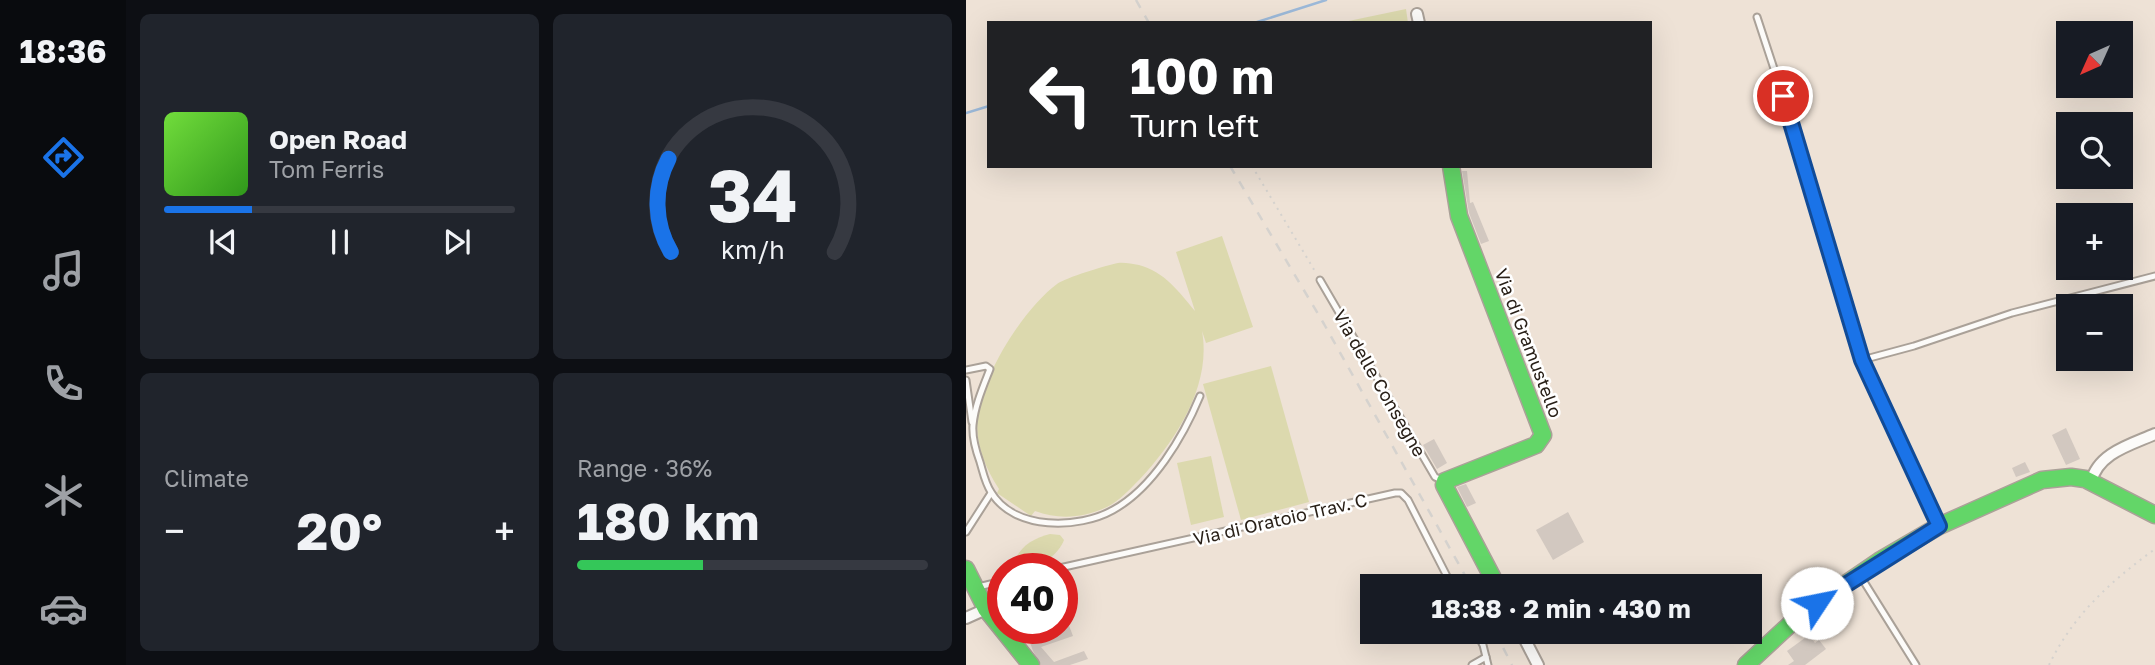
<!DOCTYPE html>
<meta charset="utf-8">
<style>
:root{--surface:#171b24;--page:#20242c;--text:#f1f3f6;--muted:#9ea1a6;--line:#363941;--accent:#1a73e8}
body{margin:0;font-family:"Golos Text",sans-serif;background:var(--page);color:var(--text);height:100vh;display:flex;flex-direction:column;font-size:26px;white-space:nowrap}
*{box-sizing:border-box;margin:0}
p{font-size:23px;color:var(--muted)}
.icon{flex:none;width:38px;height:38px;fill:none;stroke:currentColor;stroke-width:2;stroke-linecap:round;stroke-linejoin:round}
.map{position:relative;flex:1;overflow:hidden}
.drawer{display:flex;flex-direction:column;gap:14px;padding:14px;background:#0d0f14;width:840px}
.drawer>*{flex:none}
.top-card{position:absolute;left:21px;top:21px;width:665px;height:147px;border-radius:0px;box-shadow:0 7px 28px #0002;background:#202124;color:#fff;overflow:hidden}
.needle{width:46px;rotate:225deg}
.buttons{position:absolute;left:1090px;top:21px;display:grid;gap:14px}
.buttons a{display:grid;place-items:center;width:77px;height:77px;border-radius:0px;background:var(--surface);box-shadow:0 7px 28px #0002;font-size:35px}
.speed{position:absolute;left:21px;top:553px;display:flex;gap:14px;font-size:35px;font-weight:700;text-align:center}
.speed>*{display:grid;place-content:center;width:91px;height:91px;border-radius:50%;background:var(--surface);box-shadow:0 7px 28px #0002;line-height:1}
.speed .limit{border:10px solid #d22;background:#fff;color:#111}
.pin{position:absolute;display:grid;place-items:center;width:60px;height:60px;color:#fff;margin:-30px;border:4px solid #fff;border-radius:50%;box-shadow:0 2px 7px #0007}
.me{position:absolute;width:77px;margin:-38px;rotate:56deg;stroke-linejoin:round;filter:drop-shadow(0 0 5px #0008)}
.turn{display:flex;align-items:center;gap:24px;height:147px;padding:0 28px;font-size:32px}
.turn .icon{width:91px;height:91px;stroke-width:2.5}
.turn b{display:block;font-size:49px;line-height:60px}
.big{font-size:52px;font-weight:700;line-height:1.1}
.drawer .widget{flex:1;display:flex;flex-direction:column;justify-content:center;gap:10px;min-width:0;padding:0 24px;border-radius:10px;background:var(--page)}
.drawer .dial{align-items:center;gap:0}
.dial svg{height:182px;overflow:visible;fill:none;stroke:var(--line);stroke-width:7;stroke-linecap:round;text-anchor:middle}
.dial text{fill:var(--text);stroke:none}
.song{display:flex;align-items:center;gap:21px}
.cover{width:84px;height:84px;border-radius:10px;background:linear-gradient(135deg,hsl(100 70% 55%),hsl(110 70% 35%))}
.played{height:7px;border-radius:4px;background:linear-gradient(90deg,var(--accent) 25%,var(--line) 25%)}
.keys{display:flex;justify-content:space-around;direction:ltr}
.heat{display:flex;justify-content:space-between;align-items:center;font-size:38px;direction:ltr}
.charge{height:10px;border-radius:5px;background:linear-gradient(90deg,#34c759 36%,var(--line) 0)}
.drawer .tiles{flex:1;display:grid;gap:14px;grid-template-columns:repeat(2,1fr)}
.trip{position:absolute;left:394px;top:574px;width:402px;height:70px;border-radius:0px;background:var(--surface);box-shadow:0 7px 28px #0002;font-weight:700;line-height:70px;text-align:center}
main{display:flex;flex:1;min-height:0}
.tabs{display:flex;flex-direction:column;width:126px;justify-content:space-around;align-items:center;background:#090b0e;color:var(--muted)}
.tabs .icon{width:49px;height:49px}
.tabs .active{color:var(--accent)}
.tabs b{font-size:32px;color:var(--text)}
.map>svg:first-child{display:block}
.green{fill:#dcd9ae}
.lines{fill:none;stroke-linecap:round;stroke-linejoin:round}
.stream{stroke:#9cb9d9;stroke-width:2.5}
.building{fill:#d2c8c0}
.lane-casing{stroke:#aaa198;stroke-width:9}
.street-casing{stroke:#aaa198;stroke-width:14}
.fast-casing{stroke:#aaa198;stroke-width:19}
.path{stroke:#d5d2ce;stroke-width:2;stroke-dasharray:2 5;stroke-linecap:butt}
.lane{stroke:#fcfbf9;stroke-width:5}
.street{stroke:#fcfbf9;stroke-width:10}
.fast{stroke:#63d668;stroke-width:16}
.rail{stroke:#d5d2ce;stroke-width:2.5;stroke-dasharray:9 9;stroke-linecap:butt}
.route-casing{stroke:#114b97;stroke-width:18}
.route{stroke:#1a73e8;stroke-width:12}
.labels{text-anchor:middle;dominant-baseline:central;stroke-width:5;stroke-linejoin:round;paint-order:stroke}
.street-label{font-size:18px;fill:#292018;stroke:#fff}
</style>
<main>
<nav class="tabs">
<b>18:36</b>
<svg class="icon active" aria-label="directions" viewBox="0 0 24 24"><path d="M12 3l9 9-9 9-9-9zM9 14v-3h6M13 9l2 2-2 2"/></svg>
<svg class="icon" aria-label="music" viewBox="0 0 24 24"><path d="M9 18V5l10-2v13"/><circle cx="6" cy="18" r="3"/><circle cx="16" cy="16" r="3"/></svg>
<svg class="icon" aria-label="phone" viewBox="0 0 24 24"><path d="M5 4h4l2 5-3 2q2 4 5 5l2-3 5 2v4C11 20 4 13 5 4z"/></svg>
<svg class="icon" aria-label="climate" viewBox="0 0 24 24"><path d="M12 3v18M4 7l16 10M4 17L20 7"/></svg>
<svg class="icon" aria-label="car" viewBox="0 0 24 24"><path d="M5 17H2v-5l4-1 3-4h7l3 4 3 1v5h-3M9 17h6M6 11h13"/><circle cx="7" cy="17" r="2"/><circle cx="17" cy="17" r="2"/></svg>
</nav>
<section class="drawer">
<div class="tiles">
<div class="widget">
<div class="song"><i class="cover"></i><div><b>Open Road</b><p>Tom Ferris</p></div></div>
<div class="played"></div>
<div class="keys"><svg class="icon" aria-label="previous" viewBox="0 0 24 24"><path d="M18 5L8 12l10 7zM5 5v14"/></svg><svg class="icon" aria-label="pause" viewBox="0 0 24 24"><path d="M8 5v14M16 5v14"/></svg><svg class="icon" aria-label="next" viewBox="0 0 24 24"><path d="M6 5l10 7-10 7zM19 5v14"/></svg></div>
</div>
<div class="widget dial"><svg viewBox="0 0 100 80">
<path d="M14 69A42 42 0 1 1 86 69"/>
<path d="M14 69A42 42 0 0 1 13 28" stroke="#1a73e8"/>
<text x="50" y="56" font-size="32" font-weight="700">34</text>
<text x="50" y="72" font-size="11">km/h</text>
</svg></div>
<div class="widget"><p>Climate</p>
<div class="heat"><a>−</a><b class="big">20°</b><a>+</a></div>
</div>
<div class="widget"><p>Range · 36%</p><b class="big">180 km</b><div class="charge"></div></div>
</div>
</section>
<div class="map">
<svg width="1189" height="665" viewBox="0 0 1189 665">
<rect width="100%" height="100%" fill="#eee2d6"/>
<!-- green -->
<g class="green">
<polygon points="440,9 442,23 373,23"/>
<path d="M256,236l31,91 -47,16 -4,-12c10,55 -27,110 -62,148 -10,10 -21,22 -33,28 -24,11 -48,13 -72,4l-4,5 -34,-23 2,-4c-13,-20 -22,-41 -22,-65 1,-43 45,-114 80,-140 8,-6 50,-19 61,-21 6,-1 14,1 21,2 26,7 40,27 56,46l-19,-59z"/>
<polygon points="305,366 343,502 275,520 237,384"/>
<polygon points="245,456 258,517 225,525 211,463"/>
<path d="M84,534l10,1 4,5c-6,16 -28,32 -45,24l-3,-6c7,-14 19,-20 34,-24z"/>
</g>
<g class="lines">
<!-- stream -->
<g class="stream">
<polyline points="288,23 360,0"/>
<polyline points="0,113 23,106"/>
</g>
</g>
<!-- building -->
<g class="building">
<polygon points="496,171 501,171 504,203 507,202 523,241 515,244 503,213"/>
<polygon points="1100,428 1114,459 1100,465 1086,435"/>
<polygon points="468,439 481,463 471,469 457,445"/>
<polygon points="1059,462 1064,472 1050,477 1046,468"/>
<polygon points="500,484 510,503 501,507 491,487"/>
<polygon points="602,512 618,542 587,560 570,530"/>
<polygon points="102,623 107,636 75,647 88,662 118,651 122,659 104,665 75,665 67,651 59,628 69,628 71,634 88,628 96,628 96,625"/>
<polygon points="843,635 849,643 853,640 860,649 839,665 822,665 828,661 821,651"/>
</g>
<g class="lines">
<!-- lane casing -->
<g class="lane-casing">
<g id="lane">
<polyline points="791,17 840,166 896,360 972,524"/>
<polyline points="354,280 469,477 476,480"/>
<polyline points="896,360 948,346 1046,313 1189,276"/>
<path d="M0,370l20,-4 4,3c-7,18 -15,36 -17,56 -1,12 3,26 7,37 3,10 5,21 11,30 23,39 88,37 122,18 40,-22 70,-73 87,-114"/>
<polyline points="0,380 6,422"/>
<polyline points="0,532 25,493"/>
<polyline points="89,569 429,493 435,493 442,500 486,586"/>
<polyline points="895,577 950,665"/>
<polyline points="12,587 37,581"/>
<polyline points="510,632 517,645 522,665"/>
<polyline points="506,665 520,657"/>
</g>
</g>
<!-- street casing -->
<g class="street-casing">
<g id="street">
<polyline points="451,14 453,23"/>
<path d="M1125,482c7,-29 39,-37 64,-48"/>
<polyline points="0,618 20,609"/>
<polyline points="555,632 572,665"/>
</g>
</g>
<!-- fast casing -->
<g class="fast-casing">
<g id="fast">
<polyline points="485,166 493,216 577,435 570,445 479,481 478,485 531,586"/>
<polyline points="0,569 20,609 65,665"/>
<polyline points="780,665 834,615 913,561 973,526 1076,480 1105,477 1119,479 1189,515"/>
</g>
</g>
<!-- path -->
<g class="path">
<polyline points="286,166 350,273"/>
<path d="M1083,665c24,-50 62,-84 106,-116"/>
</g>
<!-- lane -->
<use href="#lane" class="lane"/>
<!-- street -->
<use href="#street" class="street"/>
<!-- fast -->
<use href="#fast" class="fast"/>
<!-- rail -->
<g class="rail">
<polyline points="170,0 183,23"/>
<polyline points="264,166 358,324 505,586"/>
<polyline points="529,632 546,665"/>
</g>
</g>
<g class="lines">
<!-- route casing -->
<g class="route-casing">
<polyline id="route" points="817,96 896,360 973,526 851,603"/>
</g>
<!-- route -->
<use href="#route" class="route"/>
</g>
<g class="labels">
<!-- street labels -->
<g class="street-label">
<text transform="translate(563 343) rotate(69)">Via di Gramustello</text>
<text transform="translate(414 383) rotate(60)">Via delle Consegne</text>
<text transform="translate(314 519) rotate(-13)">Via di Oratoio Trav. C</text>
</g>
</g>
</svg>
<div class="buttons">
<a><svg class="needle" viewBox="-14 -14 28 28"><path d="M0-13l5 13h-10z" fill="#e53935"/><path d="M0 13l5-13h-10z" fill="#9ea1a6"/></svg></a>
<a><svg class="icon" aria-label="search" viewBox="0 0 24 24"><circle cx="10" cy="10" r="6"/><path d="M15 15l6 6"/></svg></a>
<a>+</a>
<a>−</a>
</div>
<div class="speed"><div class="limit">40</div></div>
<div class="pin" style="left:817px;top:96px;background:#d93025"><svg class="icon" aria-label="arrive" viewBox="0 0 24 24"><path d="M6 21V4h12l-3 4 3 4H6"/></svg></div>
<svg class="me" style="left:851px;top:603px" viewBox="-20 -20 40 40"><circle r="19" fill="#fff"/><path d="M0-13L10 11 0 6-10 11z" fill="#1a73e8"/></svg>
<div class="trip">18:38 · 2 min · 430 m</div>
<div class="top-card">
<div class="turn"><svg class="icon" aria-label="left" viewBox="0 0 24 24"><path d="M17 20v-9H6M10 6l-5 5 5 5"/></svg><div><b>100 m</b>Turn left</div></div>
</div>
</div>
</main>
